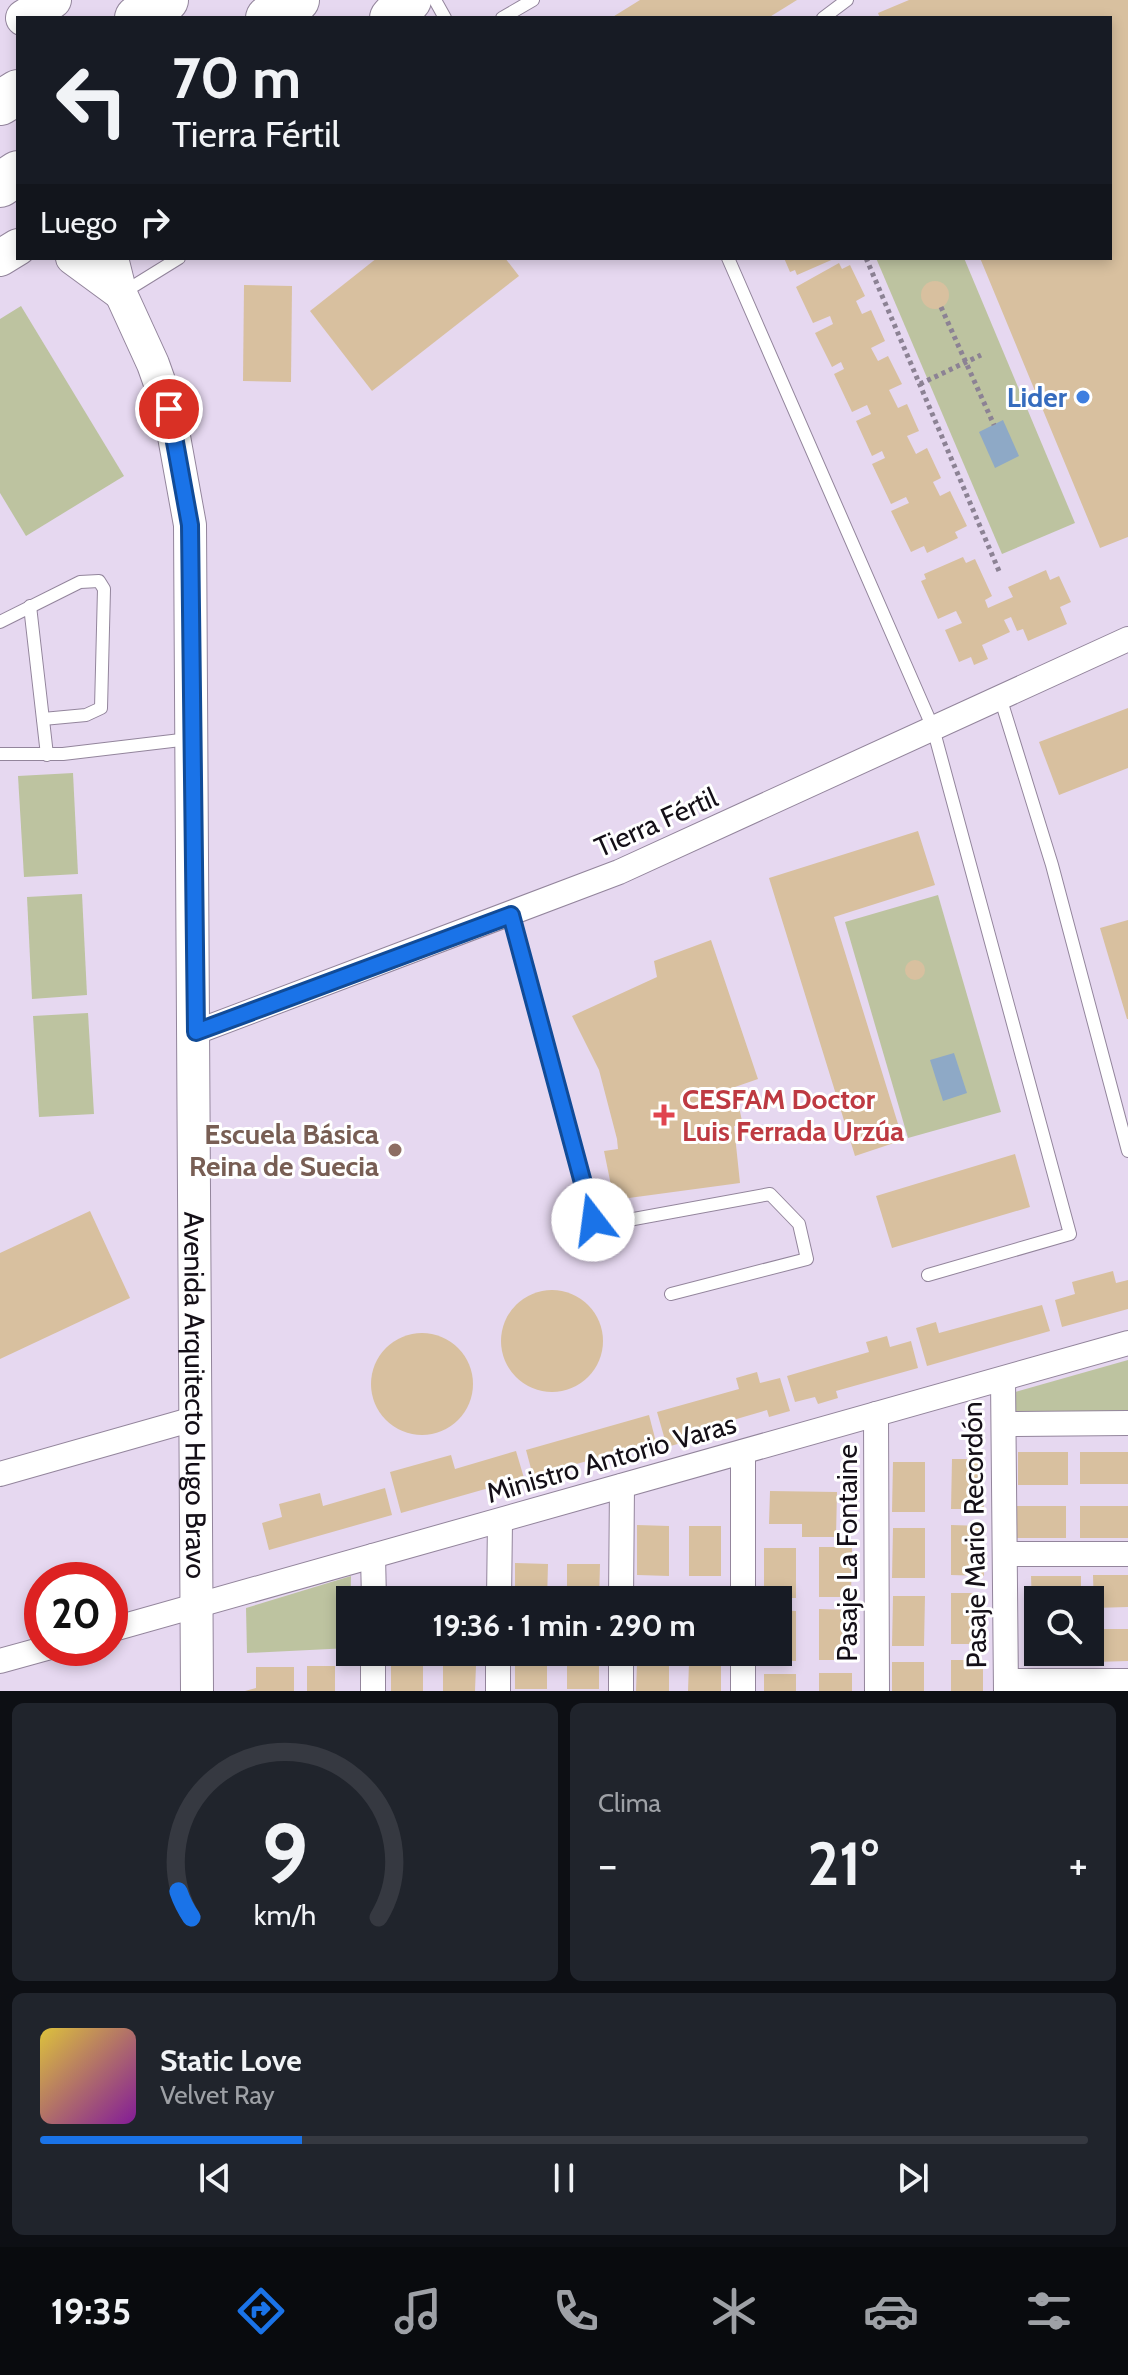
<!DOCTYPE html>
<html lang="es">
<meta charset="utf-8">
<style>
:root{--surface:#171b24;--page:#20242c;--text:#f1f3f6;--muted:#9ea1a6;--line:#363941;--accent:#1a73e8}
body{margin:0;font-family:Cabin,sans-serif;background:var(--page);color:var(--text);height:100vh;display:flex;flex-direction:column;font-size:30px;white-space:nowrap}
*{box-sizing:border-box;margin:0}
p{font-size:26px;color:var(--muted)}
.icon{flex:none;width:44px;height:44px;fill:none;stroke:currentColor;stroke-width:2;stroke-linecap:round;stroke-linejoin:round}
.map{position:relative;height:1691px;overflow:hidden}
.details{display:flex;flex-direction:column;gap:12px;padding:12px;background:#0d0f14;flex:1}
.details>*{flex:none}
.guide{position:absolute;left:16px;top:16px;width:1096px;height:244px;border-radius:0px;box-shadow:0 4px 12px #0003;background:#171b24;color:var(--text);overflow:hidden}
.tools{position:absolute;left:1024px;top:1586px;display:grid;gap:16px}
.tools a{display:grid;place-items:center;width:80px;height:80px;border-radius:0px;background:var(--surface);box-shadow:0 4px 12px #0003;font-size:40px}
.speed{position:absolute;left:24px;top:1562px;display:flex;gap:16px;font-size:40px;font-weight:700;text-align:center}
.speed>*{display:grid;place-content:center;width:104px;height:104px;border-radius:50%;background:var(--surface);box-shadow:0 4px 12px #0003;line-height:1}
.speed .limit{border:12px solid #d22;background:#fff;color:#111}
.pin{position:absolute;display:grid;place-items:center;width:68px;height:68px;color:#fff;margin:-34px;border:4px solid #fff;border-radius:50%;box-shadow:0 2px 8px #0007}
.me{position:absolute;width:88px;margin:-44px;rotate:345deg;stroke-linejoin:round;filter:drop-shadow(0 0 6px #0008)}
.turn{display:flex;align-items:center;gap:28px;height:168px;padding:0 24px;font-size:36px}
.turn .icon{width:104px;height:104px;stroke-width:2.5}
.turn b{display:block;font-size:56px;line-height:68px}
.then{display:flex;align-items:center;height:76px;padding:0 24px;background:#0003;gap:16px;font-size:30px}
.big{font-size:60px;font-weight:700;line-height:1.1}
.details .widget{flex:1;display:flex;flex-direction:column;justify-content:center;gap:12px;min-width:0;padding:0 28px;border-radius:12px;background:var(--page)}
.details .dial{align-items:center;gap:0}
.dial svg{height:208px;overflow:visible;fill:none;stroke:var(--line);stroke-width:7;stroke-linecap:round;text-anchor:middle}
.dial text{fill:var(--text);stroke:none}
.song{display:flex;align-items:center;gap:24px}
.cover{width:96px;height:96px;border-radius:12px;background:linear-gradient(135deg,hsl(50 70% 55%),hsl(290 70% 35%))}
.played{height:8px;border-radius:4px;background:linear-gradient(90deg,var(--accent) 25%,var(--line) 25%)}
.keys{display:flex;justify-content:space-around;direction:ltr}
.heat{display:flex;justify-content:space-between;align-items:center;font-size:44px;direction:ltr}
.details .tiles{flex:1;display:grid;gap:12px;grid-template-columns:1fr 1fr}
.widget:last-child{grid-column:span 2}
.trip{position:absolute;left:336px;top:1586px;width:456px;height:80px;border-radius:0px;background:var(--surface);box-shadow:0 4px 12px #0003;font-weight:700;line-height:80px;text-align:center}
.menu{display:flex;height:128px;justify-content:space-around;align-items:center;background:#090b0e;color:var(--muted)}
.menu .icon{width:56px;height:56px}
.menu .active{color:var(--accent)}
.menu b{font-size:36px;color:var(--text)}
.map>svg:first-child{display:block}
.green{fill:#bdc3a0}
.water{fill:#8ea9c6}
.building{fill:#d8c09f}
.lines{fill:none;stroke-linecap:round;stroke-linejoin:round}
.service-casing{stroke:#93859c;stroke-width:14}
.minor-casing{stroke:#93859c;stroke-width:26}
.tertiary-casing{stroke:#93859c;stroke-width:34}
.secondary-casing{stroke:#93859c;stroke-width:38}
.motorway-casing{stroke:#93859c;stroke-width:46}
.path{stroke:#8c8294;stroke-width:5;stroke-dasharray:4 4;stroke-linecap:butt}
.service{stroke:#fff;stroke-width:12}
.minor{stroke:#fff;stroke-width:24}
.tertiary{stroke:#fff;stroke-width:32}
.secondary{stroke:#fff;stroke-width:36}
.motorway{stroke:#fff;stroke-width:44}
.route-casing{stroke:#114b97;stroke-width:20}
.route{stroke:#1a73e8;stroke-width:14}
.shop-dot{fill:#3f7fe0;stroke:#fff;stroke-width:3}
.health-dot{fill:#e0444e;stroke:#fff;stroke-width:3}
.education-dot{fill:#8d6e63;stroke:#fff;stroke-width:3}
.labels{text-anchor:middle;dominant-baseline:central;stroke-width:6;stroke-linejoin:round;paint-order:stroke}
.shop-label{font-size:28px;font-weight:bold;fill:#366cbe;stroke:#fff;text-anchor:end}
.street-label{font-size:28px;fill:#140f17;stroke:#fff}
.health-label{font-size:28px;font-weight:bold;fill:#be3a42;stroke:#fff;text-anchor:start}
.education-label{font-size:28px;font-weight:bold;fill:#785e54;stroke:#fff;text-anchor:end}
</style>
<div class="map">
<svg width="1128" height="1691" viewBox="0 0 1128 1691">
<rect width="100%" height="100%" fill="#e6d8f0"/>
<!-- green -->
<g class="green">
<polygon points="876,258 964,258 1075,523 1002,554"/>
<polygon points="21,306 124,476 26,536 0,493 0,319"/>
<polygon points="73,773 78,874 24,877 18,776"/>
<polygon points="82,894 87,995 32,999 27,897"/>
<polygon points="938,895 1001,1112 908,1138 845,922"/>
<polygon points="88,1013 94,1114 39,1117 33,1016"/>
<polygon points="1128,1360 1128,1416 1010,1418 1015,1392"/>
<polygon points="351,1576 350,1648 247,1653 246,1608"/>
</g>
<!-- water -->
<g class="water">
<polygon points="1003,420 1019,456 995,468 979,432"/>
<polygon points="954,1053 967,1093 943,1101 930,1060"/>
</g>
<!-- building -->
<g class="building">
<polygon points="640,0 797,0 768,18 611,18"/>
<polygon points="909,0 1128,0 1128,537 1100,548 980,258 1110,258 1110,18 880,18 878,13"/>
<polygon points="377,258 505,258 519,276 372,391 310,311"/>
<polygon points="784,258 836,258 797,275 795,270 790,272"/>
<polygon points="839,263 842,269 850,265 865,296 856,301 862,314 871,310 885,341 871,348 878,361 888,356 902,384 889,390 898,408 907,404 919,431 907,436 916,454 927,448 941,478 933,482 940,496 950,491 967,526 955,532 958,538 927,553 924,546 911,552 891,511 909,503 906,497 891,504 872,464 885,458 882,451 872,456 856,421 871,414 867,405 852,412 834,374 844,369 841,362 832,367 815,333 833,324 830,316 813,323 796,287"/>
<circle cx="935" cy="295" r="14"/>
<polygon points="244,285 292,286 291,382 243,381"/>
<polygon points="963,557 966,563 975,559 992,596 985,600 988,608 1013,597 1008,587 1046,570 1050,580 1059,576 1071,602 1060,607 1067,624 1028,641 1023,629 1017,631 1011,617 1004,620 1010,632 982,645 988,659 974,665 971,657 959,662 945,630 962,623 956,611 938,619 921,581 926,579 924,574"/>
<polygon points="1128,708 1128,768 1059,795 1039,742"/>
<polygon points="918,831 935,885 834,917 903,1140 855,1156 769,878"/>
<polygon points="1128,920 1128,1019 1127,1019 1100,928"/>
<polygon points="711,940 758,1079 735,1087 743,1126 734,1126 740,1183 614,1200 604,1151 618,1149 617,1139 599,1070 572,1016 657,977 654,961"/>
<circle cx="915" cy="970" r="10"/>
<polygon points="1015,1154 1030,1207 892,1248 876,1196"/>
<polygon points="90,1211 130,1298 0,1359 0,1253"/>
<polygon points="1113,1271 1116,1283 1128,1280 1128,1309 1062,1327 1055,1300 1075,1294 1072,1282"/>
<circle cx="552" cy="1341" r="51"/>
<polygon points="1042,1305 1050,1331 927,1366 916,1328 936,1322 939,1333"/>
<circle cx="422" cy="1384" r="51"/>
<polygon points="887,1336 890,1347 911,1341 918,1368 836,1391 838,1398 818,1404 815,1397 795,1402 787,1376 869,1352 866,1342"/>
<polygon points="757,1372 760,1383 780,1378 790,1411 769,1417 767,1410 685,1434 688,1441 667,1447 657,1412 739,1389 736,1378"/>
<polygon points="649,1415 656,1442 533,1476 526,1450"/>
<polygon points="516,1451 524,1478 401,1513 390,1472 451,1455 455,1469"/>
<rect x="1018" y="1452" width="50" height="33"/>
<rect x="1080" y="1452" width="48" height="32"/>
<polygon points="952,1459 984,1459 984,1509 951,1509"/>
<polygon points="893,1462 925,1462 925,1512 892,1512"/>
<polygon points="385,1488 392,1515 269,1550 262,1523 282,1517 279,1504 320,1493 323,1506"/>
<polygon points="770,1491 837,1492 836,1537 802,1537 802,1524 769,1524"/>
<rect x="1016" y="1506" width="50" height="32"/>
<rect x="1080" y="1506" width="48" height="32"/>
<polygon points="637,1525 669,1526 669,1576 637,1575"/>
<polygon points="951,1525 984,1526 984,1576 951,1575"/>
<rect x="689" y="1526" width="32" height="50"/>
<polygon points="893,1528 925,1528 925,1578 892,1578"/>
<polygon points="819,1547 852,1547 851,1597 819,1597"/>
<rect x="764" y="1548" width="32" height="50"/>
<polygon points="515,1563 548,1564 547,1600 515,1600"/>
<polygon points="567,1564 600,1564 599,1600 567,1600"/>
<polygon points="1093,1575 1128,1575 1128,1607 1094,1608"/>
<polygon points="1031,1576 1081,1576 1081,1600 1038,1600 1038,1608 1032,1608"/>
<polygon points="951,1593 984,1593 983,1644 951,1644"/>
<rect x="636" y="1595" width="33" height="5"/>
<polygon points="688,1595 721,1596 721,1600 688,1600"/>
<polygon points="893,1596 925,1596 924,1646 892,1646"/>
<polygon points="819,1609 851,1610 851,1660 819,1660"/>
<polygon points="778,1610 796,1611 796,1661 764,1660 764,1652 778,1652"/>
<polygon points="1030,1629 1038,1629 1038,1652 1080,1652 1080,1662 1030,1662"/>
<polygon points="1094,1629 1128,1629 1128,1661 1094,1662"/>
<rect x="515" y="1652" width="32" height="37"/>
<rect x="567" y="1652" width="32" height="37"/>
<rect x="951" y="1660" width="32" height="31"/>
<rect x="892" y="1662" width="32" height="29"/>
<polygon points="637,1663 669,1663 669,1691 636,1691"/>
<polygon points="689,1663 721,1663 721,1691 688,1691"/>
<polygon points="391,1664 423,1665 423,1691 391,1691"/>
<polygon points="443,1665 476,1665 475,1691 443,1691"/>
<rect x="307" y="1666" width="28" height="25"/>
<polygon points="256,1667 294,1667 294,1691 245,1691 256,1688"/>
<rect x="819" y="1673" width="33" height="18"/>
<rect x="764" y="1674" width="32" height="17"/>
</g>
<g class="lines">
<!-- service casing -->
<g class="service-casing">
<g id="service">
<polyline points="435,0 445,18"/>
<polyline points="502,18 533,0"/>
<polyline points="823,18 847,0"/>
<polyline points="728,258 933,728 1070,1234 928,1275"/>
<polyline points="124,292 179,258"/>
<polyline points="30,606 47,755"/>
<polyline points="0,622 80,582 99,581 104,589 101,708 86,715 43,719"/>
<polyline points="1000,697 1052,865 1128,1151"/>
<polyline points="0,754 63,754 189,739"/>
<polyline points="511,915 593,1220 612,1223 770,1194 799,1224 807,1259 671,1294"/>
</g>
</g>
<!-- minor casing -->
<g class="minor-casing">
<g id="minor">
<polyline points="196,1032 619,872 1128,639"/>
<polyline points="1003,1379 1006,1691"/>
<polyline points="876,1414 877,1691"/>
<polyline points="1004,1424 1128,1423"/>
<polyline points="743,1452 743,1600"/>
<polyline points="0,1474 197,1418"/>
<polyline points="1005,1554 1128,1554"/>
<polyline points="373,1556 374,1600"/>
<polyline points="499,1600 500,1521"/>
<polyline points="621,1600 622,1486"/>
<polyline points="110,1630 1128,1343"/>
<polyline points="743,1652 743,1691"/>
<polyline points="0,1661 47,1648"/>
<polyline points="1006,1681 1128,1681"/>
<polyline points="373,1691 373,1652"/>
<polyline points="498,1691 498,1652"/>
<polyline points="621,1691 621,1652"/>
</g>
</g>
<!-- tertiary casing -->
<g class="tertiary-casing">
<g id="tertiary">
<polyline points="72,258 121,294"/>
<path id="s1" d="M112,258l9,36 32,70 16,45 21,116 7,1166"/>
</g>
</g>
<!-- secondary casing -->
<g class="secondary-casing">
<g id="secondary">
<polyline points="24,18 53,0"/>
<polyline points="0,258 18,247"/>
</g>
</g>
<!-- motorway casing -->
<g class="motorway-casing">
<g id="motorway">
<polyline points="137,18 166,0"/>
<polyline points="268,18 297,0"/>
<polyline points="392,18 409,0"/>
<polyline points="0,103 18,92"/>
<polyline points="0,185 18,173"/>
</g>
</g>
<!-- path -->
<g class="path">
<polyline points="866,258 999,571"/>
<polyline points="941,307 994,425"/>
<polyline points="920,384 981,355"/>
</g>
<!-- service -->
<use href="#service" class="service"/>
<!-- minor -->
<use href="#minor" class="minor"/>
<!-- tertiary -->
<use href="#tertiary" class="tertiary"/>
<!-- secondary -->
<use href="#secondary" class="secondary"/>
<!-- motorway -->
<use href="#motorway" class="motorway"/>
</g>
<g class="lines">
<!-- route casing -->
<g class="route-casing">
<polyline id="route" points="169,409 190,525 196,1032 511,915 593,1220"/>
</g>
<!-- route -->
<use href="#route" class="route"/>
</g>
<!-- markers -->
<circle class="shop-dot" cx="1083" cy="397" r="8"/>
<path class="health-dot" d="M660 1103h8v8h8v8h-8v8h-8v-8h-8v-8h8z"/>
<circle class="education-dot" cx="395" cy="1150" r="8"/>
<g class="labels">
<!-- shop labels -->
<g class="shop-label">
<text x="1067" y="397">Lider</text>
</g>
<!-- street labels -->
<g class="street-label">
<text transform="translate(656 822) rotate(-24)">Tierra Fértil</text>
<text stroke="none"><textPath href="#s1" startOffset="1150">Avenida Arquitecto Hugo Bravo</textPath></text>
<text transform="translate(611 1458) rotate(-16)">Ministro Antorio Varas</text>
<text transform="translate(974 1535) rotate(-91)">Pasaje Mario Recordón</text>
<text transform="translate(847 1553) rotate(-90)">Pasaje La Fontaine</text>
</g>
<!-- health labels -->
<g class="health-label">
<text x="682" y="1099">CESFAM Doctor<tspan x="682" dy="32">Luis Ferrada Urzúa</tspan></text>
</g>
<!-- education labels -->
<g class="education-label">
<text x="379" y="1134">Escuela Básica<tspan x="379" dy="32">Reina de Suecia</tspan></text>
</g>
</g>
</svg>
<div class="tools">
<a><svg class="icon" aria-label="search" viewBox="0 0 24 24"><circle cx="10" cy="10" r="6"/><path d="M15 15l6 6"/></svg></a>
</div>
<div class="speed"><div class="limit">20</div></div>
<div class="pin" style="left:169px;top:409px;background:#d93025"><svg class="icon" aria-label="arrive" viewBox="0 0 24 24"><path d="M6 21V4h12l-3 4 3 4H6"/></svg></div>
<svg class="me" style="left:593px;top:1220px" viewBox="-20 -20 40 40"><circle r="19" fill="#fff"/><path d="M0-13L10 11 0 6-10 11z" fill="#1a73e8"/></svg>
<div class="trip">19:36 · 1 min · 290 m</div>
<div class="guide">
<div class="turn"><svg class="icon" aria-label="left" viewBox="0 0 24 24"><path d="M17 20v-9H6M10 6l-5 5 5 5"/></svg><div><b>70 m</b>Tierra Fértil</div></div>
<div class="then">Luego<svg class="icon" aria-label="right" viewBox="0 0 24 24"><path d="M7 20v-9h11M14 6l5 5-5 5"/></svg></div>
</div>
</div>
<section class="details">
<div class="tiles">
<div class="widget dial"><svg viewBox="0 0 100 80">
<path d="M14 69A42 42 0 1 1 86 69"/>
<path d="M14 69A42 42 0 0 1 9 59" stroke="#1a73e8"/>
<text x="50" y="56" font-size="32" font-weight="700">9</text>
<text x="50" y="72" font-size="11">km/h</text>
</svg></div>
<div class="widget"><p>Clima</p>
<div class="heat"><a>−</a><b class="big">21°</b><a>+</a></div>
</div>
<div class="widget">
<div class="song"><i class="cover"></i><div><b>Static Love</b><p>Velvet Ray</p></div></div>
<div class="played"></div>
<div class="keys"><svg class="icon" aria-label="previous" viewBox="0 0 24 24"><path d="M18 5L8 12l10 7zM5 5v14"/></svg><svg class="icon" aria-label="pause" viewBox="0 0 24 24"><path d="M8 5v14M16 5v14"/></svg><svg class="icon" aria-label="next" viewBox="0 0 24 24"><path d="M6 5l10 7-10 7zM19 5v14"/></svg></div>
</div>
</div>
</section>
<nav class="menu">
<b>19:35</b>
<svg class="icon active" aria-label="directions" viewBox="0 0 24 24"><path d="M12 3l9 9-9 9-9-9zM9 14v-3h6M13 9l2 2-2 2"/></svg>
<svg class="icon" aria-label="music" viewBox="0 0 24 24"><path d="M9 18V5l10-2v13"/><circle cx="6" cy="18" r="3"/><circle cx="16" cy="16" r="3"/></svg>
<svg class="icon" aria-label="phone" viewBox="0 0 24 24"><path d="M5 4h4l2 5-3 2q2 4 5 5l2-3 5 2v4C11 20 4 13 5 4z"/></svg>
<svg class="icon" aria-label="climate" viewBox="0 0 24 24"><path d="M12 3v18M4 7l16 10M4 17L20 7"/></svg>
<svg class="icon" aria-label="car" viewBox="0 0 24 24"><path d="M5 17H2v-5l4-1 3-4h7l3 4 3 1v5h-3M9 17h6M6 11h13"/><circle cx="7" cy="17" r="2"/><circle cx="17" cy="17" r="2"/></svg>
<svg class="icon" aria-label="filters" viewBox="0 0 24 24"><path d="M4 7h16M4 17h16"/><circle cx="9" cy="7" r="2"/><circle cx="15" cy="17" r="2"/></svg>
</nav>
